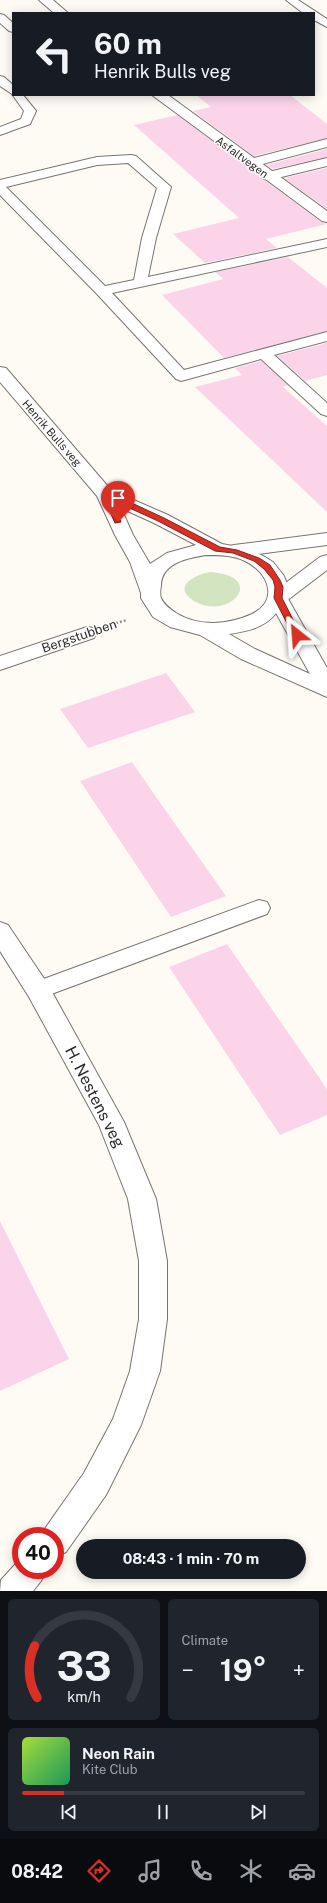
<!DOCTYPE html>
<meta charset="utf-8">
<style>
:root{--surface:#171b24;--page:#20242c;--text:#f1f3f6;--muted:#9ea1a6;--line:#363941;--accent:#d93025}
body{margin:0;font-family:"Public Sans",sans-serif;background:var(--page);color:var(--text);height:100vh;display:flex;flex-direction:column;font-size:15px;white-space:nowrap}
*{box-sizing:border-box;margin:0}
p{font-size:13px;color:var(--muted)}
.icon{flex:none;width:22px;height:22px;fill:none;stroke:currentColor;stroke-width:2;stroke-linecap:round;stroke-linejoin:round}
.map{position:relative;height:1591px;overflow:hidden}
.panel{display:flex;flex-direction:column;gap:8px;padding:8px;background:#0d0f14;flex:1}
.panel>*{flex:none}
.guide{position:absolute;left:12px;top:12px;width:303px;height:84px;border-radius:0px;box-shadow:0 2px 10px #0003;background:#171b24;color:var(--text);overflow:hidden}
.speed{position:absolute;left:12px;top:1527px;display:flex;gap:8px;font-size:20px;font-weight:700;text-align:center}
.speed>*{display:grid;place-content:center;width:52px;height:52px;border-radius:50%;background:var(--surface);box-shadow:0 2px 10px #0003;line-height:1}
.speed .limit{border:6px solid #d22;background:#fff;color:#111}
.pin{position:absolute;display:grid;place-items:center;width:34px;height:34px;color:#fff;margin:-41px -17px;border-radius:50% 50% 50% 0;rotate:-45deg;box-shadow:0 0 4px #0007}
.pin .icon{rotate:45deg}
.me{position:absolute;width:44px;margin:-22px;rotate:332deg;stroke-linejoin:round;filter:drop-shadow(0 0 3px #0008)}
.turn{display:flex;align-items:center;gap:14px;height:84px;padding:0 16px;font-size:18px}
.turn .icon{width:52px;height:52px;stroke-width:2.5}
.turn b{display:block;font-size:28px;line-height:34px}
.big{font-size:30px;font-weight:700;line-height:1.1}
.panel .tile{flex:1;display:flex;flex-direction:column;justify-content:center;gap:6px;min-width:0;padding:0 14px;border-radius:6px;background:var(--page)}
.panel .dial{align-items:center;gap:0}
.dial svg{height:104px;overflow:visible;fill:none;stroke:var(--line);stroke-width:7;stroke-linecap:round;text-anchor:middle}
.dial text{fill:var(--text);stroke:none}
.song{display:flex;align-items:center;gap:12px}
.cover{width:48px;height:48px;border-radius:6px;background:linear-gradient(135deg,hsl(80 70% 55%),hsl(150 70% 35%))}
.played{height:4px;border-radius:2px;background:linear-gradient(90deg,var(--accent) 15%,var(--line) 15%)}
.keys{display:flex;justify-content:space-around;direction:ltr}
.heat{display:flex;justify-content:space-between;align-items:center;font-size:22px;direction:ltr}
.panel .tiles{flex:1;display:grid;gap:8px;grid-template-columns:1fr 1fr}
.tile:last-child{grid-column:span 2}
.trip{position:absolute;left:76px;top:1539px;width:230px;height:40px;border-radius:20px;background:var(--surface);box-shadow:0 2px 10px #0003;font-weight:700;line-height:40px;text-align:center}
.menu{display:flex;height:64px;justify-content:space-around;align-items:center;background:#090b0e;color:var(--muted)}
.menu .icon{width:28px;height:28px}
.menu .current{color:var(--accent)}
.menu b{font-size:18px;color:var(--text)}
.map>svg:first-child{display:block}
.green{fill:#d3e4c1}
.building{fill:#fcd4ea}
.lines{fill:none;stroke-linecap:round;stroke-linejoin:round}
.lane-casing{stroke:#777570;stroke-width:2}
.street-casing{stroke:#777570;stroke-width:2}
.secondary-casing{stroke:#777570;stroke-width:2}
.path{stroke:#969490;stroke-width:2.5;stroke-dasharray:2 2;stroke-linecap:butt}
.lane{fill:#fff;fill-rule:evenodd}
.street{fill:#fff;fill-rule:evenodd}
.secondary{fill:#fff;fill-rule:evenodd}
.route{fill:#d93025;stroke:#8d1f18}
.labels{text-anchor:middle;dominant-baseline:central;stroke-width:3;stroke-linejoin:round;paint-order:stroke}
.far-street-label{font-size:11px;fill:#2c2b29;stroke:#fff}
.street-label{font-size:13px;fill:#2c2b29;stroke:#fff}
.near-street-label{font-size:16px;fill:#2c2b29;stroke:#fff}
</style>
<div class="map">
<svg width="327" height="1591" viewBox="0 0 327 1591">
<rect width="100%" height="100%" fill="#fefbf5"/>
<!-- green -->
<path class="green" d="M211,572c58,5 17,50 -17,29 -23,-14 1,-27 17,-29z"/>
<!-- building -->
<g class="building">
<polygon points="196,95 290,95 327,124 327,138 254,156 193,111 211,107"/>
<polygon points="177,115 321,222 327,224 266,239 277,248 205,263 173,234 239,218 134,125"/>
<polygon points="327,149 327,157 273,169 266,165"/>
<polygon points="327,168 327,209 284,178"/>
<polygon points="288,257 327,288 327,331 224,358 162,295 223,279 215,272"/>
<polygon points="327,343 327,375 305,381 277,356"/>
<polygon points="261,361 288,385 283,387 327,426 327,512 195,387 242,375 235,368"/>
<polygon points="166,673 195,712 88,748 60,709"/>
<polygon points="132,762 154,794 226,896 171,917 80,781"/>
<polygon points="227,944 327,1089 327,1115 280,1135 169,967"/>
<polygon points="0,1221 69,1359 0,1391"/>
</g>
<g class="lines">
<!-- lane casing -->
<g class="lane-casing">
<g id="lane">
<polygon points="286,0 298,0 327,19 327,27 314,20 314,13 303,13"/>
<polygon points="0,14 4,15 13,23 13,32 9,31 0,23"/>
<polygon points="0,76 4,77 13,85 13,95 23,95 36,111 30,124 0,135 0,127 21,119 24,111 12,94 0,86"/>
<polygon points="327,139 327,147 251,167 246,166 245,163 246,160"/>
<path d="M131,155l5,1 35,31 -15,51 -8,39 179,-38v8l-215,46 72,77 143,-38v9l-53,14 53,48v13l-6,-2 -60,-55 -80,22 -5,-2 -79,-85 -97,-99v-15l97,-23zM128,163l29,25 -15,50 -8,42 -29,6 -99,-99 91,-22z"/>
<polygon points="327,158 327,166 269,180 264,179 263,176 264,173"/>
<polygon points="259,900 267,902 270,908 267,914 38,999 30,996 27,990 30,984"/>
</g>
</g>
<!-- street casing -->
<g class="street-casing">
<g id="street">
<polygon points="39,0 53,0 68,13 54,13"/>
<polygon points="152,95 168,95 327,211 327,222 322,221"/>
<polygon points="327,533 327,545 234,557 227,555 225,551 227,547 234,545"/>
<polygon points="327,555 327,570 285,602 278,604 271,602 268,598 271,594 320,557"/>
<polygon points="87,627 94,628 97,633 94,638 0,670 0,656"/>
<polygon points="0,922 8,925 47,983 124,1122 156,1199 167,1261 167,1319 160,1371 141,1425 106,1495 66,1552 55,1557 55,1536 41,1536 44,1530 84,1473 113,1419 130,1371 139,1319 139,1261 128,1199 99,1125 29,997 0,951"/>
<polygon points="21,1558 21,1570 46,1570 41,1581 33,1591 0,1591 1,1580"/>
</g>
</g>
<!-- secondary casing -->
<g class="secondary-casing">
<path id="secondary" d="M0,367l6,1 105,122 57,25 54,29 27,5 16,8 8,5 11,14 4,11 -1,10 40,71v29l-86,-38 -41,-24 -30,-8 -17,-10 -12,-19v-5l-11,-31 -15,-27 -18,-39 -97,-114zM121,508l33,15 42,22 -29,8 -17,11 -17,-29zM206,555c13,0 27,0 39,6 23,11 35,39 7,53 -24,11 -53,13 -76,-1 -6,-4 -12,-8 -15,-15 -1,-3 -1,-8 0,-12 0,-23 26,-28 45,-31zM276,613l34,61 -55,-25 -26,-15c18,-3 36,-6 47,-21z"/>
</g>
<!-- path -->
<polyline class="path" points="116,623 127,620"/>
<!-- lane -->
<use href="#lane" class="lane"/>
<!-- street -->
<use href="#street" class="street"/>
<!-- secondary -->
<use href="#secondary" class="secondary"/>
</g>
<!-- route -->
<polygon class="route" points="103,492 108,492 164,518 220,547 237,550 259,558 270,565 280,580 283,587 282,598 301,635 300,637 297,638 293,635 274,598 275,587 273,580 264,569 254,561 233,553 215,551 158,521 112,500 121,522 115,523 102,494"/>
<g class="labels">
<!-- far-street labels -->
<g class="far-street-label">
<text transform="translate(242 157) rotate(36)">Asfaltvegen</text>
<text transform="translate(52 433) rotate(49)">Henrik Bulls veg</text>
</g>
<!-- street labels -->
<g class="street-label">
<text transform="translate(79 636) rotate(-19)">Bergstubben</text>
</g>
<!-- near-street labels -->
<g class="near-street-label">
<text transform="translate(95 1097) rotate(63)">H. Nestens veg</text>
</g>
</g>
</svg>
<div class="speed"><div class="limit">40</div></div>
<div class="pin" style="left:118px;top:522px;background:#d93025"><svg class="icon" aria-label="arrive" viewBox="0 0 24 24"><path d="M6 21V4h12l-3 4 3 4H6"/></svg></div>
<svg class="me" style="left:297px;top:635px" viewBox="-20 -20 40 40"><path d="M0-17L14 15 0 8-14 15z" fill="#d93025" stroke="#fff" stroke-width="4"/></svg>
<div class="trip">08:43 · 1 min · 70 m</div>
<div class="guide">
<div class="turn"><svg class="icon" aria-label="left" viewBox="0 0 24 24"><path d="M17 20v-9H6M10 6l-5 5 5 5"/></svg><div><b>60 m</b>Henrik Bulls veg</div></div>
</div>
</div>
<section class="panel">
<div class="tiles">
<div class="tile dial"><svg viewBox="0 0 100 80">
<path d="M14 69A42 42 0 1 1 86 69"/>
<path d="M14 69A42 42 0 0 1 12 29" stroke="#d93025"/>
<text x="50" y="56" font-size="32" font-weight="700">33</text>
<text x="50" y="72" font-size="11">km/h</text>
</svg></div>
<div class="tile"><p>Climate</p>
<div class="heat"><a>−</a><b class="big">19°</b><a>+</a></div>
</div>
<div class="tile">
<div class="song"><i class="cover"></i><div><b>Neon Rain</b><p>Kite Club</p></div></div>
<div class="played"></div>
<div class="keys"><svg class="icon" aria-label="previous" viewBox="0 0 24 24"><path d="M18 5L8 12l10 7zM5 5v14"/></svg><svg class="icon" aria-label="pause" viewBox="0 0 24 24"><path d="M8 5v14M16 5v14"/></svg><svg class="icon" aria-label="next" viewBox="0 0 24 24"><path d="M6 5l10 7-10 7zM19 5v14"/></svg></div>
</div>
</div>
</section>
<nav class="menu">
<b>08:42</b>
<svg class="icon current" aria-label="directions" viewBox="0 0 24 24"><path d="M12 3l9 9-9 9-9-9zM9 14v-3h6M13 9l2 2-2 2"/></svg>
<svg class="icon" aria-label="music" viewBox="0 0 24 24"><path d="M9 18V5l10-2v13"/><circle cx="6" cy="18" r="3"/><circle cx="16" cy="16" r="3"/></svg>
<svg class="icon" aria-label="phone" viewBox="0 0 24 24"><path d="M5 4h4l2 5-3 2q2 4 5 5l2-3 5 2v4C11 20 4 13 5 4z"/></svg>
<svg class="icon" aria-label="climate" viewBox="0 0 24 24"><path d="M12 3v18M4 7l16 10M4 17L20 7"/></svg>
<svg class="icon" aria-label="car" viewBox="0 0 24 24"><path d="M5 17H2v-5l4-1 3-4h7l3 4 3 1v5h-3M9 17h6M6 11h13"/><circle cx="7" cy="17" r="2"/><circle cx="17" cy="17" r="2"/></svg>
</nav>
